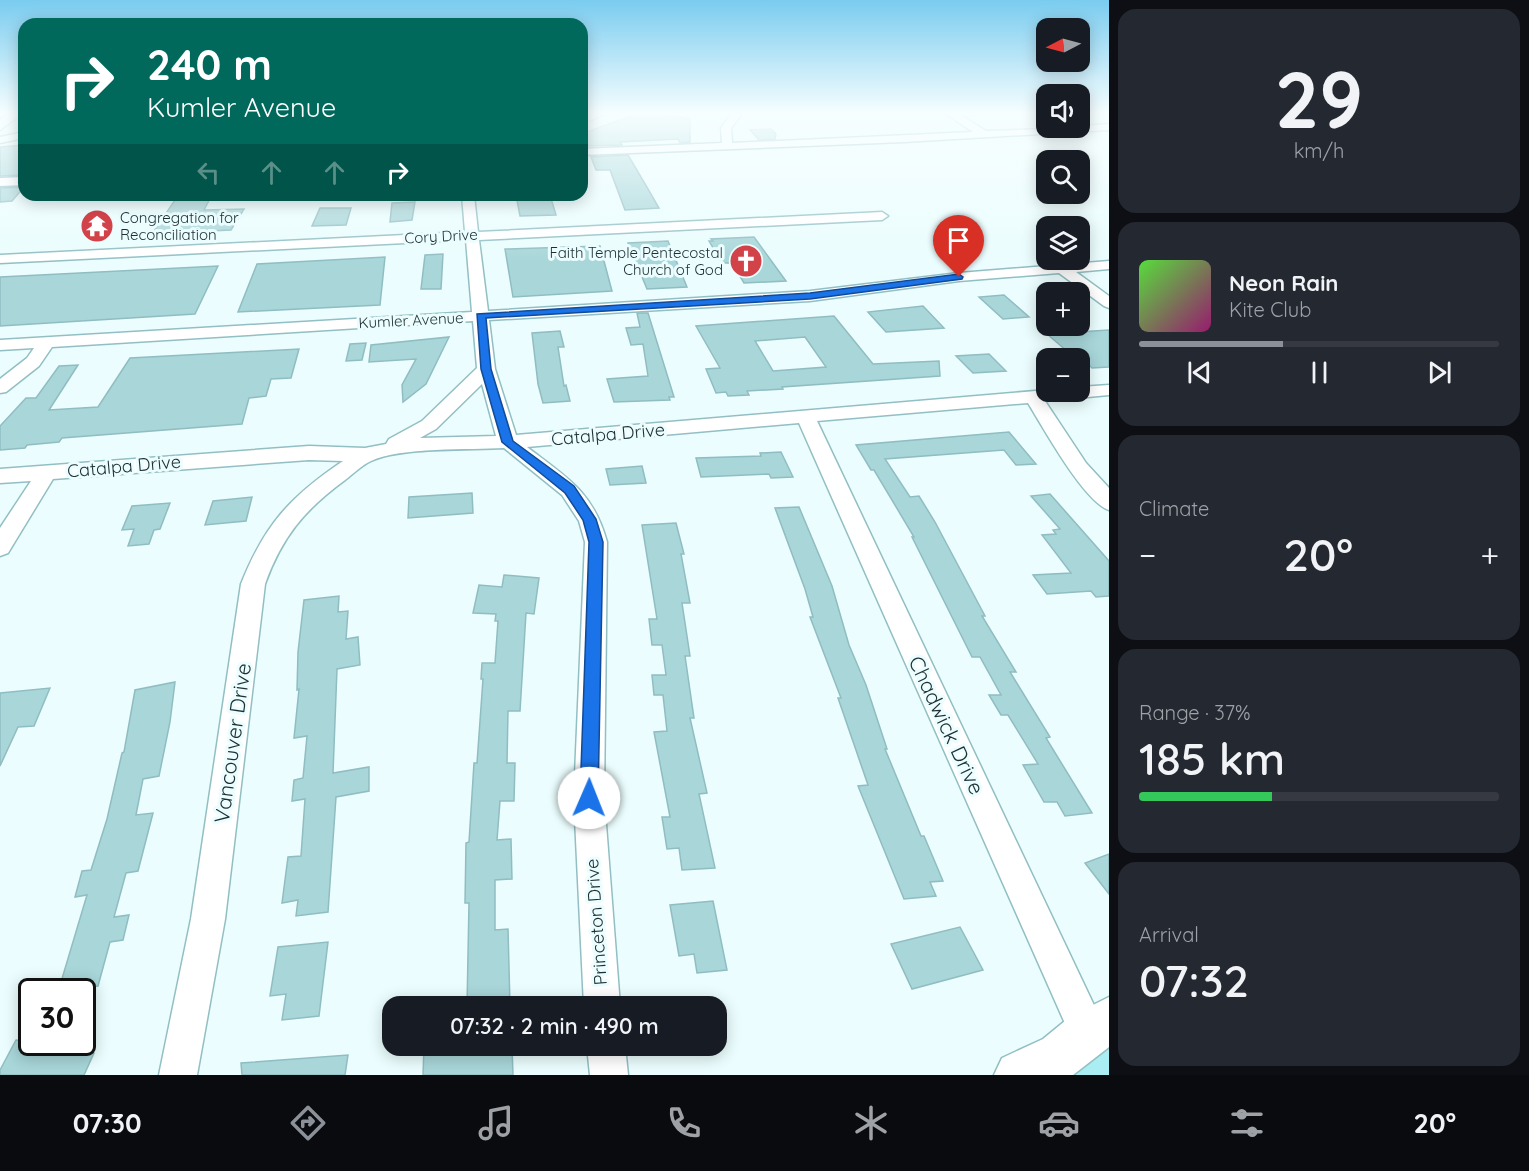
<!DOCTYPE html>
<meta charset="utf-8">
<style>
:root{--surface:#171b24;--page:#242831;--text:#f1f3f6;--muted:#9ea1a6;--line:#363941;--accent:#8c9099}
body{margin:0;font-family:Quicksand,sans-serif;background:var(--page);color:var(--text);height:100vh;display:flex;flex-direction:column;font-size:22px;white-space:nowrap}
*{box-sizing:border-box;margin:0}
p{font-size:20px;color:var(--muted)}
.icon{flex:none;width:33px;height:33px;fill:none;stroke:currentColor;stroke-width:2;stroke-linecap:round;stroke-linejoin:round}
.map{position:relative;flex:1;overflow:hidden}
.panel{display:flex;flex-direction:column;gap:9px;padding:9px;background:#0d0f14;width:420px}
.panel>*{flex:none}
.banner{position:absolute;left:18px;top:18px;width:570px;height:183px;border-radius:18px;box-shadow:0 3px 15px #0003;background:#00695c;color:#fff;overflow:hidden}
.needle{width:39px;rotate:264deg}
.controls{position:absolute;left:1036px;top:18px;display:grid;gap:12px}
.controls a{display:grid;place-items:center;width:54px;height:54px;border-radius:12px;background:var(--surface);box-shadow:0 3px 15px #0003;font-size:30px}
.speed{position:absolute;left:18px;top:978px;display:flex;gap:12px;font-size:30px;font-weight:700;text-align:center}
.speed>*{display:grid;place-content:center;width:78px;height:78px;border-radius:50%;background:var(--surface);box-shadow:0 3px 15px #0003;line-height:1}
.speed .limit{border:3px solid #111;border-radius:9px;background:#fff;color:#111}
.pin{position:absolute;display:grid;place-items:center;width:51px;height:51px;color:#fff;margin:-62px -26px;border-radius:50% 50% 50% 0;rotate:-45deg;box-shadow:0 0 6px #0007}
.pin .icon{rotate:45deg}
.me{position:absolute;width:66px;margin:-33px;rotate:1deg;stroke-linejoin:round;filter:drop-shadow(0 0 4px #0008)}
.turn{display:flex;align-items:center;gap:21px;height:126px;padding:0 30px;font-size:27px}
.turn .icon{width:78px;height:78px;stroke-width:2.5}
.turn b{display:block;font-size:42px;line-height:51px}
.lanes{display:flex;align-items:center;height:57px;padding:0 30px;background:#0003;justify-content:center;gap:30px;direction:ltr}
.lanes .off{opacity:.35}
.big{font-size:45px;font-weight:600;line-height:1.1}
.panel .widget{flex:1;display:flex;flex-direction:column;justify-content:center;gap:9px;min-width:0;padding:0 21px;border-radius:18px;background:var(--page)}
.panel .dial{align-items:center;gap:0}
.dial b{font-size:78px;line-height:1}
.song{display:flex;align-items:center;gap:18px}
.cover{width:72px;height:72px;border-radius:9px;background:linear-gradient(135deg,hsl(110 70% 55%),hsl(320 70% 35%))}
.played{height:6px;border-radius:3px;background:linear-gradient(90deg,var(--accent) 40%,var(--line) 40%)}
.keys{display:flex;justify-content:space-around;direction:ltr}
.heat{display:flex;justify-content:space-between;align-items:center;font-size:33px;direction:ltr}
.charge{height:9px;border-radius:4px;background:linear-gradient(90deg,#34c759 37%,var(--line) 0)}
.trip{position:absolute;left:382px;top:996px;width:345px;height:60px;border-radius:18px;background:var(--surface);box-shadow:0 3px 15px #0003;font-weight:600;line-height:60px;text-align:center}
.dock{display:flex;height:96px;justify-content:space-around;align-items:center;background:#090b0e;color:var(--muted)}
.dock .icon{width:42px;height:42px}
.dock .on{color:var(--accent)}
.dock b{font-size:27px;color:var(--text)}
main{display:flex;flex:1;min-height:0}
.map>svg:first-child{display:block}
.green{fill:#aaedf2}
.building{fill:#a8d6d9;stroke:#90bdc1;stroke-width:1.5;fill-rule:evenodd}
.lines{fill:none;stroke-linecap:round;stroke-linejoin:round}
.minor-casing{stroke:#92bfc3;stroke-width:3}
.tertiary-casing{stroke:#92bfc3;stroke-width:3}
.minor{fill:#fff;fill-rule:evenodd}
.tertiary{fill:#fff;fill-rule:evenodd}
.route{fill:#1a73e8;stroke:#114b97;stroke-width:1.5}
.labels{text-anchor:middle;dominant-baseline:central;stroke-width:6;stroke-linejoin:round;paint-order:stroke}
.far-poi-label{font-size:15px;fill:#1d2f31;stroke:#ebfdfe;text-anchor:start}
.far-street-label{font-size:15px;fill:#1d2f31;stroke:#ebfdfe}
.street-label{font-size:18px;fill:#1d2f31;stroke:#ebfdfe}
.near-street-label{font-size:21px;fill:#1d2f31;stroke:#ebfdfe}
</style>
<main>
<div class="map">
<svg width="1109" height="1075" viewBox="0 0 1109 1075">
<rect width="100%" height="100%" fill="#ebfdfe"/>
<!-- green -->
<polygon class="green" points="1109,1021 1109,1075 1019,1075"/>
<!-- building -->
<g class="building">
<polygon points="639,113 656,113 690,119 690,142 680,143 678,139 620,142 622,145 588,146 584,133"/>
<polygon points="771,129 776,134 775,139 759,140 750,130"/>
<polygon points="24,145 24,175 0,176 0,147"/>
<polygon points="628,155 648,189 659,208 625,210 610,170 596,170 591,157"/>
<polygon points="24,187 12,201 0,202 0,188"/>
<polygon points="212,195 204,210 244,209 231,230 152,234 177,197"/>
<polygon points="516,195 550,195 556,215 520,216"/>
<polygon points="415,202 412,220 390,222 392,203"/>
<polygon points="320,208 351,208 346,225 312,226"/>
<polygon points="754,237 786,281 744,283 732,263 722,263 709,241 713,241 711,239"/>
<polygon points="668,241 687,287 647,289 628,243"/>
<polygon points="600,246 612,291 513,297 505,249"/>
<polygon points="443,254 441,289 421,289 425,255"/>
<polygon points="385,257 380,305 238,312 257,264"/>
<polygon points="218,266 195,314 0,326 0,277"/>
<polygon points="1004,295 1029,317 1003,319 979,297"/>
<polygon points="923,306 944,328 886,332 868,312"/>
<polygon points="637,313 648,313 674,397 669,397 670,400 614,402 607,379 648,376 643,344 631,345 626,328 640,327"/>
<path d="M834,316l39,48 66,-3 1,15 -158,11 1,2 -36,2 2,4 -21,1 -2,-4 -10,1 -10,-24 14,-1 -24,-42zM805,337l21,30 -53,4 -18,-30z"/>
<polygon points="1109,330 1109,367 1092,368 1082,358 1075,358 1047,334"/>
<polygon points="560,331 564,347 558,347 564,386 566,385 570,401 543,403 538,384 532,333"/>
<polygon points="449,337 426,384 403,402 402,385 416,359 369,362 371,345"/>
<polygon points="366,343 362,360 346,361 350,344"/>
<polygon points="299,349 291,378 271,379 266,396 249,398 242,424 62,438 59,442 27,445 25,448 0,450 0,426 26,398 36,398 59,366 78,365 49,410 98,407 130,358"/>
<polygon points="989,354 1006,371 973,373 956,356"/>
<polygon points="1009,432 1036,464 1016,465 1004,450 885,459 910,497 919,496 935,522 985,616 982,616 1016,672 1010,672 1050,737 1046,738 1092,813 1065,816 1057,802 1044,802 1023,765 1038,764 1008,715 1001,715 989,695 1001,695 980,657 972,657 912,537 914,537 874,470 871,470 856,445"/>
<polygon points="781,452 793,477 771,478 769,474 701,477 696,458 761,456 760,453"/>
<polygon points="642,466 646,483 610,485 606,469"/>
<polygon points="472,493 473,513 408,518 409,497"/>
<polygon points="1050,494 1109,561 1109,596 1096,597 1091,591 1047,594 1033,575 1071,573 1042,535 1056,534 1053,530 1060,529 1031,496"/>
<polygon points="252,497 246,521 205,525 213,501"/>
<polygon points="170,503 160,529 154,530 149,544 128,546 134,529 122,530 132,506"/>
<polygon points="799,507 832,586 849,645 866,685 887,749 885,749 921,836 924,836 943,881 930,882 936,896 904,899 858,786 868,785 838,698 841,698 810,617 813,617 805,589 775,508"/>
<polygon points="676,523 684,554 681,554 690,603 682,603 690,656 685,656 694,718 690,718 707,793 699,794 715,868 682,870 679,848 667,849 662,817 670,817 654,732 667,731 663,695 654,695 652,675 666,675 662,645 652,645 649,619 657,619 642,525"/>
<polygon points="504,575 539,578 534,614 526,613 520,711 508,711 507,763 515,763 514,801 500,801 497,840 511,839 512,879 495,880 495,930 508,929 510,1006 467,1006 469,903 465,903 466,843 469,842 474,763 477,763 483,679 481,679 482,663 495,663 498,621 495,621 496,614 473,613 479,585 502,587"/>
<polygon points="339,596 338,612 348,611 346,639 358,637 360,665 337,669 333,773 369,767 369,791 336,797 328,912 296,916 298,900 282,903 288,857 301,856 305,799 292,801 294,780 303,778 307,736 294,738 299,689 297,690 298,652 304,600"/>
<polygon points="175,682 170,722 159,776 143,779 136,815 153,813 138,871 126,873 114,917 129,915 123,940 110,942 98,986 58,992 87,895 75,897 82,871 91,870 107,819 122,753 124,752 135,690"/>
<polygon points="50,688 34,726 18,727 0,766 0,693"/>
<polygon points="1109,854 1109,894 1085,863"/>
<polygon points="713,901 727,970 697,973 694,954 679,956 670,905"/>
<polygon points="960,927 983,970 912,989 891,944"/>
<polygon points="328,942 319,1016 282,1020 286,994 270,996 278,947"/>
<polygon points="16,1040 94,1053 84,1075 0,1075 0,1070"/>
<polygon points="424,1046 512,1046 513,1075 423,1075"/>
<polygon points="348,1055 345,1075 242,1075 241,1063"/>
</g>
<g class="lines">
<!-- minor casing -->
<g class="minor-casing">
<g id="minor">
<polygon points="594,113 607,113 582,124 582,118"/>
<polygon points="732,113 743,113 731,128 732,143 973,132 945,113 957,113 986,131 1080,128 1080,126 1109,124 1109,130 904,142 582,155 582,149 722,143 721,128"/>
<polygon points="24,132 24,138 0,143 0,137"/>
<polygon points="24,177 24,185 0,186 0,178"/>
<path d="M462,195h12l4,37 404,-20 6,4 -6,4 -403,20 9,71 322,-20 149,-18 150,-12v8l-33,3 33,24v12l-5,-2 -45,-33 -100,8 -149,20 -321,19 6,49 21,66 531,-45 33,2v-5l29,-2v10l-64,6 41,62 23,25v22c-25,-8 -66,-83 -81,-107l-211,18 284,599 6,13 -6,13 -13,6 -13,-6 -276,-623 -272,24c39,30 66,44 80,95l-3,256 16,208h-36l-10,-208 11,-256 -6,-21 -17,-26 -58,-47c-34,2 -104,-1 -133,13 -9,4 -18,13 -26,19 -41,30 -63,57 -80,104l-40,335 -28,156h-38l32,-156 50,-335c24,-60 49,-87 102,-123l-34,-1 -256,19 -45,74 -8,3v-28l31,-47 -31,2v-14l309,-23 56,2 21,-4 3,-5 33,-18 55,-53 -4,-47 -421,26 -13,19 -33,26 -6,1v-14l27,-21 7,-10 -34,2v-10l472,-28 -6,-72 -466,23v-8l465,-23zM482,384l14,52 -76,2 16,-9z"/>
<polygon points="587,1046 625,1046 628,1075 590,1075"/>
</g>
</g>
<!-- tertiary casing -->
<g class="tertiary-casing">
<g id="tertiary">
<polygon points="9,113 23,113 0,130 0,120"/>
<polygon points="1109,997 1109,1047 1073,1075 994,1075 1002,1058 1043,1039 1071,1016"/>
</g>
</g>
<!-- minor -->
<use href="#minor" class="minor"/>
<!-- tertiary -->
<use href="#tertiary" class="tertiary"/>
</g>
<!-- sky -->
<linearGradient id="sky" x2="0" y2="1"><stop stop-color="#7accef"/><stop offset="0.43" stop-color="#f6feff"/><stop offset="1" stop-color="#f6feff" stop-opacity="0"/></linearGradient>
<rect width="1109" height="263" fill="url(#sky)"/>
<!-- route -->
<polygon class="route" points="959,274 963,277 962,279 810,299 486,318 491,369 513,441 574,486 596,519 603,542 598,798 595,805 589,807 582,805 580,798 589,542 583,520 565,493 502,442 481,369 477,314 810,293"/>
<!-- icons -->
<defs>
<g id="temple-disc" transform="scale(1.725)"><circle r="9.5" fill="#d24249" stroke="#ebfdfe"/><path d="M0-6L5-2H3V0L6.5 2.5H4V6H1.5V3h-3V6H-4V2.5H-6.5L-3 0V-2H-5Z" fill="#fff"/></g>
<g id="church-disc" transform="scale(1.725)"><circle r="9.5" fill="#d24249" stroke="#ebfdfe"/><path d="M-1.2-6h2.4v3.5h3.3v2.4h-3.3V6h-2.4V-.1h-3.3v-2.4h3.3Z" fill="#fff"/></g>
</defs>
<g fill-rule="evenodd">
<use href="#temple-disc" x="97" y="226"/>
<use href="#church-disc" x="746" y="261"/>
</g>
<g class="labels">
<!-- far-poi labels -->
<g class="far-poi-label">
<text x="120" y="217">Congregation for<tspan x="120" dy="17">Reconciliation</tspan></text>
<text x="723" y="252" text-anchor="end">Faith Temple Pentecostal<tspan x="723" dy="17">Church of God</tspan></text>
</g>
<!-- far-street labels -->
<g class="far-street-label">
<text transform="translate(441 236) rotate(-3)">Cory Drive</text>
<text transform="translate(411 320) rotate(-3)">Kumler Avenue</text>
</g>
<!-- street labels -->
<g class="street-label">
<text transform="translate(608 434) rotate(-5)">Catalpa Drive</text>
<text transform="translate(124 466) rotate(-5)">Catalpa Drive</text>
<text transform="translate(596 922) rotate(-94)">Princeton Drive</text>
</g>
<!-- near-street labels -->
<g class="near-street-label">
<text transform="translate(947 725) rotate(65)">Chadwick Drive</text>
<text transform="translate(232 743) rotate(-82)">Vancouver Drive</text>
</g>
</g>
</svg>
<div class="controls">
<a><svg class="needle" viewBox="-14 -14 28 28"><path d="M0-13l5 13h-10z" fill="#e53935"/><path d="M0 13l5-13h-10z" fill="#9ea1a6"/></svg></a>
<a><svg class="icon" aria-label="sound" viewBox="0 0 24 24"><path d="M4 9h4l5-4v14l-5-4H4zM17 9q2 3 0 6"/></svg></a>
<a><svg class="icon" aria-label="search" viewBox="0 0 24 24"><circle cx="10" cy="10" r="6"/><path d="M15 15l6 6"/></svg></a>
<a><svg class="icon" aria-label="layers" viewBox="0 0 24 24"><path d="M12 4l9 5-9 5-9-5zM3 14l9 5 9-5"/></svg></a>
<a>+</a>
<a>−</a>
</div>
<div class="speed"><div class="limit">30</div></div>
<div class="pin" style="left:959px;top:277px;background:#d93025"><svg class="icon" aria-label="arrive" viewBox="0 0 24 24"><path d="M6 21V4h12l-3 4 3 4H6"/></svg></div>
<svg class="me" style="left:589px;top:798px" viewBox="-20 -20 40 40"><circle r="19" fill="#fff"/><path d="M0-13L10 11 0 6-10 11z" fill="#1a73e8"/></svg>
<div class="trip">07:32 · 2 min · 490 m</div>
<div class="banner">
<div class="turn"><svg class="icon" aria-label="right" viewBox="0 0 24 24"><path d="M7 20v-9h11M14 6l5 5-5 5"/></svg><div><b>240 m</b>Kumler Avenue</div></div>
<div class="lanes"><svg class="icon off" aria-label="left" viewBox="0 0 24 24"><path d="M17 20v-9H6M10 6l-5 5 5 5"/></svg><svg class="icon off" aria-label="ahead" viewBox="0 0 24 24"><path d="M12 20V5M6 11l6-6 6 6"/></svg><svg class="icon off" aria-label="ahead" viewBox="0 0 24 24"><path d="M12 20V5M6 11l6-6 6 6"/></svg><svg class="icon" aria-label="right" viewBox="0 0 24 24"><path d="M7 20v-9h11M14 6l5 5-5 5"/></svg></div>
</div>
</div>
<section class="panel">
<div class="widget dial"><b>29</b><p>km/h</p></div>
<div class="widget">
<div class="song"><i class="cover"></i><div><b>Neon Rain</b><p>Kite Club</p></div></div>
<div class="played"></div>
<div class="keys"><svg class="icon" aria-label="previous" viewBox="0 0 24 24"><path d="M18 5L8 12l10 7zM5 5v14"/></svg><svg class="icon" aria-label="pause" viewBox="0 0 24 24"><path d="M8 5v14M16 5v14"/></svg><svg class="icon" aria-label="next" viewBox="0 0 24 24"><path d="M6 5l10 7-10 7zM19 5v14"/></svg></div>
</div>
<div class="widget"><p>Climate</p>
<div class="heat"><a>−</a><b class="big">20°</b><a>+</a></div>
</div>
<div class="widget"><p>Range · 37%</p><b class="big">185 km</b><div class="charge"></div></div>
<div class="widget"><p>Arrival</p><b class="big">07:32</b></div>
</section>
</main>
<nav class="dock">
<b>07:30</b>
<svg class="icon on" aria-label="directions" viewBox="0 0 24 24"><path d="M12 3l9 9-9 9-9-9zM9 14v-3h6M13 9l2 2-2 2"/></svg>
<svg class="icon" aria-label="music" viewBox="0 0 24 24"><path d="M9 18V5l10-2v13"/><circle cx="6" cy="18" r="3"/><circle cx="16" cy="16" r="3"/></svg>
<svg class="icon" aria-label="phone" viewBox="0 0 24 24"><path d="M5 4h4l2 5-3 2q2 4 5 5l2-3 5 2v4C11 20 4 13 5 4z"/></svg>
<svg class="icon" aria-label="climate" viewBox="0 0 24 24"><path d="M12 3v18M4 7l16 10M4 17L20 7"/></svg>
<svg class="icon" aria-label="car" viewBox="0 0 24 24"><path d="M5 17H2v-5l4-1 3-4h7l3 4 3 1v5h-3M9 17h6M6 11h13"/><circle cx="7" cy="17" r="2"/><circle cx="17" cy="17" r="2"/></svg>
<svg class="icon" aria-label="filters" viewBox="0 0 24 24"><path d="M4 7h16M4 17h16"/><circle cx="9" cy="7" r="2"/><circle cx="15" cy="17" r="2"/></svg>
<b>20°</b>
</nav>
